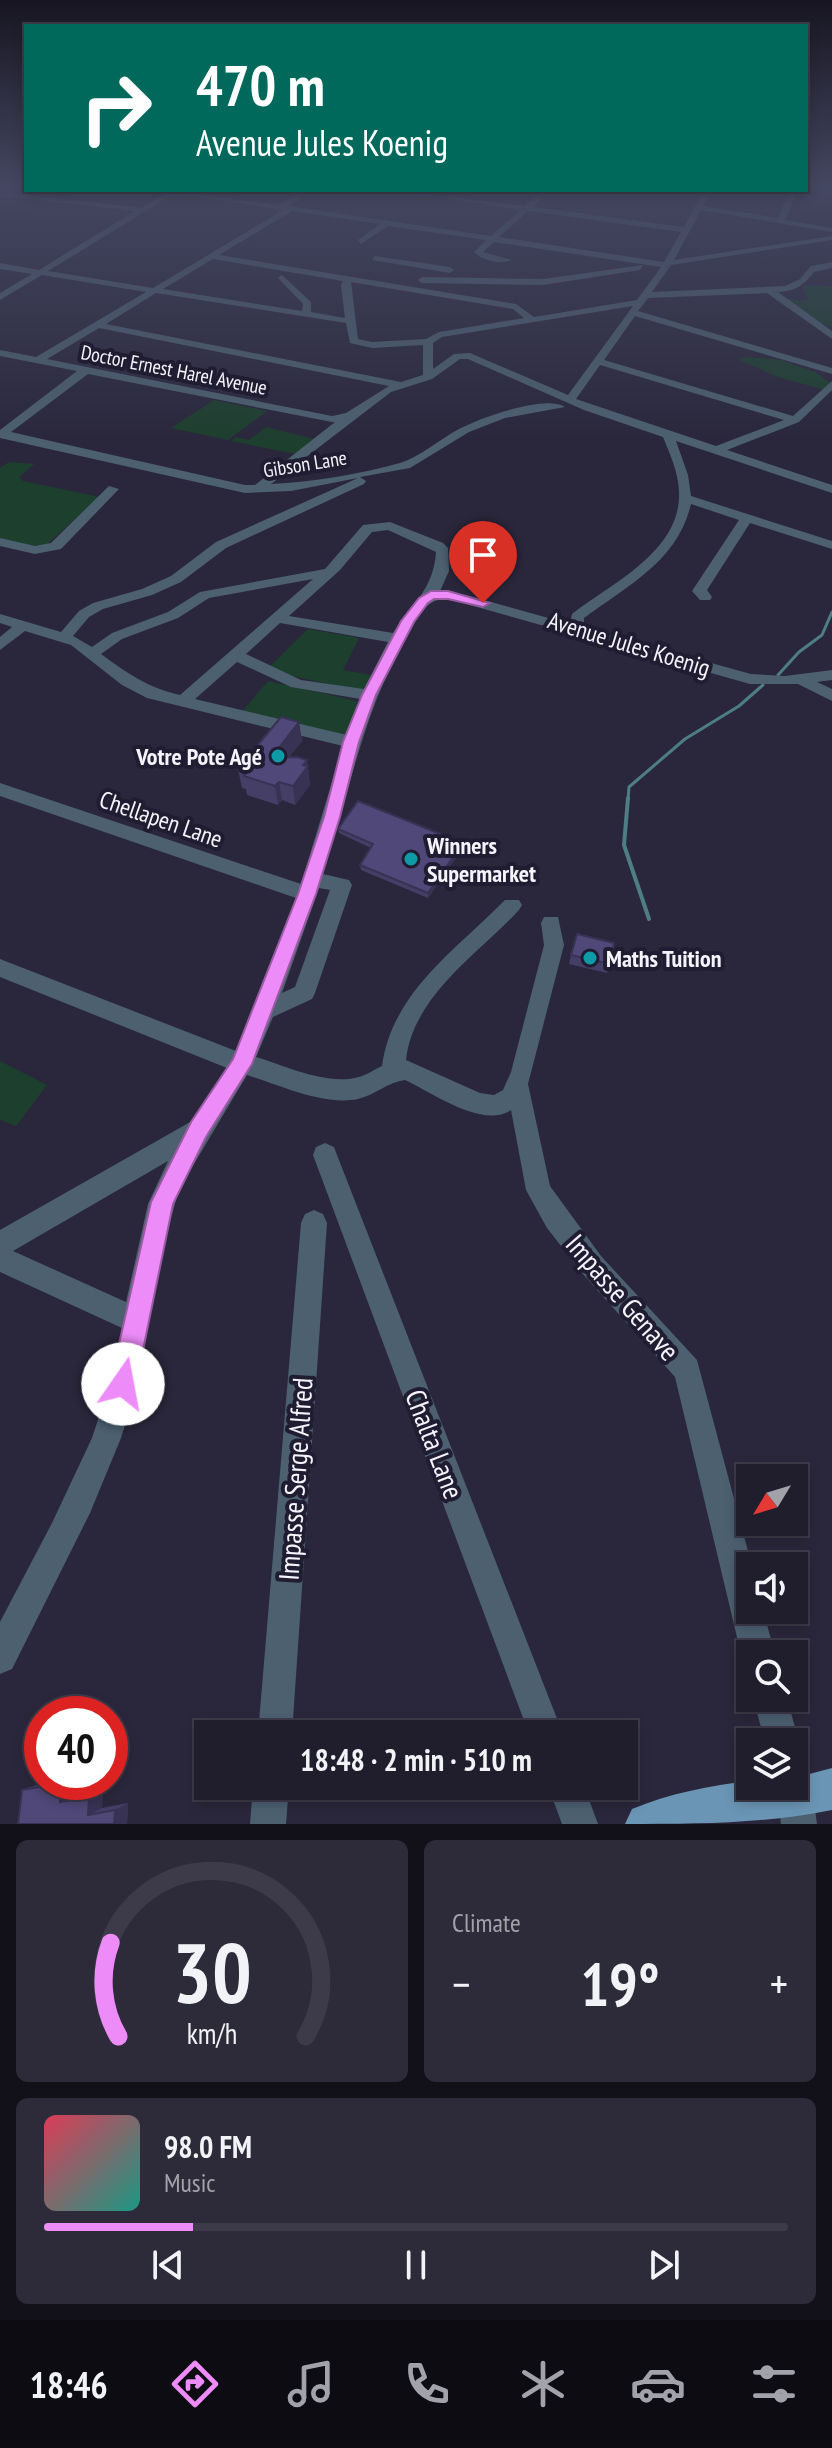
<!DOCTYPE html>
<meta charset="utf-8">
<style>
:root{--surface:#201d2d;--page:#2d2a39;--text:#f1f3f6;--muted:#a2a2aa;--line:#3d3b49;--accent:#ed8cf9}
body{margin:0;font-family:"PT Sans Narrow",sans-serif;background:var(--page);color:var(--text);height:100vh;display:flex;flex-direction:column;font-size:30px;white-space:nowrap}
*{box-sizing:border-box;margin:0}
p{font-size:26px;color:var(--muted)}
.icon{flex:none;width:44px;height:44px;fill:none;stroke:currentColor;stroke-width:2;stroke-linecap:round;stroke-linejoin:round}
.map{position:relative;height:1824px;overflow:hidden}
.drawer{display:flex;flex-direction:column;gap:16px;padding:16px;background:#121019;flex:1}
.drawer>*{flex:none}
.banner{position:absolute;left:24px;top:24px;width:784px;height:168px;border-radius:0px;box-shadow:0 4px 12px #0003,0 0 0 2px var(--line);background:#00695c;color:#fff;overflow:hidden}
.needle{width:52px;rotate:232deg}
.fabs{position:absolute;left:736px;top:1464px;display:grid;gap:16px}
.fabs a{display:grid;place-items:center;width:72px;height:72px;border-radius:0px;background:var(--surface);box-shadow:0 4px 12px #0003,0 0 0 2px var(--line);font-size:40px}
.speed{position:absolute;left:24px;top:1696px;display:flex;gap:16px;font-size:40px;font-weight:700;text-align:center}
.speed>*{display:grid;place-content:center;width:104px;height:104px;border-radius:50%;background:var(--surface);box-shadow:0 4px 12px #0003,0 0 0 2px var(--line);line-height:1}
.speed .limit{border:12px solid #d22;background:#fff;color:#111}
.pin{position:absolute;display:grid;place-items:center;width:68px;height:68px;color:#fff;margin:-82px -34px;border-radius:50% 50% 50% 0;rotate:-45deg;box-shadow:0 0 8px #0007}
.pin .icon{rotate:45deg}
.me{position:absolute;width:88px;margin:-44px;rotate:12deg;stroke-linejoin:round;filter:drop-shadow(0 0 6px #0008)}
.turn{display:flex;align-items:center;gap:28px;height:168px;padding:0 40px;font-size:36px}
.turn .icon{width:104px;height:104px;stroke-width:2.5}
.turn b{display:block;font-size:56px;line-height:68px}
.big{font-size:60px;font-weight:600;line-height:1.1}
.drawer .widget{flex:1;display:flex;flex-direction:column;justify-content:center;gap:12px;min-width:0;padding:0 28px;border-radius:12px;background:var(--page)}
.drawer .dial{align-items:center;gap:0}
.dial svg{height:208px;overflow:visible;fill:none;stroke:var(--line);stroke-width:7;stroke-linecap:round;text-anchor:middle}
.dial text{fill:var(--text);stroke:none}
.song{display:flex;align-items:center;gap:24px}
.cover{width:96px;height:96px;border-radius:12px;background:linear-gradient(135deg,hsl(350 70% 55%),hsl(170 70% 35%))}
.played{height:8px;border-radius:4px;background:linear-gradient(90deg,var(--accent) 20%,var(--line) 20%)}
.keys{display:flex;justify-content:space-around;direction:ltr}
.heat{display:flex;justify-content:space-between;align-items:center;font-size:44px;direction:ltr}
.drawer .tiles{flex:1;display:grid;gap:16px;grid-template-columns:1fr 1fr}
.widget:last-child{grid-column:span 2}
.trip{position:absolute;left:194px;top:1720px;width:444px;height:80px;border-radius:0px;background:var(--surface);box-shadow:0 4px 12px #0003,0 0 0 2px var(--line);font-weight:600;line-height:80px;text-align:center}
.dock{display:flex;height:128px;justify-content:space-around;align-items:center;background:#0d0c12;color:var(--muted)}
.dock .icon{width:56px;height:56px}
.dock .selected{color:var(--accent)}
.dock b{font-size:36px;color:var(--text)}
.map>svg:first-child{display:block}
.green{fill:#1d3f2e}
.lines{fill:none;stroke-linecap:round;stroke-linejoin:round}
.stream-far1{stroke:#4d7e84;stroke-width:3}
.stream{stroke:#4d7e84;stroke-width:4}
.minor{fill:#4c6070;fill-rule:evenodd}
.major{fill:#6b95b5;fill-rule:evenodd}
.wall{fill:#453e67}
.shaded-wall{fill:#383254}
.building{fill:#504878;stroke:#383254;stroke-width:2}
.route{fill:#ed8cf9;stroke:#9a5ba2;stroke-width:2}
.culture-dot{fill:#0f9aa8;stroke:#201d32;stroke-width:3}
.labels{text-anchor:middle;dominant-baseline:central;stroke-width:8;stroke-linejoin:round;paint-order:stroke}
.far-street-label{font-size:20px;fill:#f5f4fd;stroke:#201d32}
.street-label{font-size:24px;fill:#f5f4fd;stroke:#201d32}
.poi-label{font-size:24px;font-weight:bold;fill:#f5f4fd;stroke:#201d32;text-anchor:start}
.near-street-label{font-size:28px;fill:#f5f4fd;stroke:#201d32}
</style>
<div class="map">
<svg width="832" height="1824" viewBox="0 0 832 1824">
<rect width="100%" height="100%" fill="#2a273c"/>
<!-- green -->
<g class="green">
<polygon points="804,285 832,286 832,327 804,318 775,300 776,296 803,301 809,299 802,288"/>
<polygon points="746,357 781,360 815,372 832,384 832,392 778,377 737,359"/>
<polygon points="214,400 267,411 228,440 171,428"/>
<polygon points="266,427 314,439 295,454 231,441 236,437 249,440"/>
<polygon points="9,462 34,464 19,477 23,481 100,497 46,545 31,546 0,538 0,468"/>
<polygon points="308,629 359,638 343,670 371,675 364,692 266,670"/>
<polygon points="268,681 357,701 354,719 346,738 241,713"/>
<polygon points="0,1061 47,1085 16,1126 0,1120"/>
</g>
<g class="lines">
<!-- stream-far1 -->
<g class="stream-far1">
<polyline points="778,675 799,652 822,635 832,612"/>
<polyline points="628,800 629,787 685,739 739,706 763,685"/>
</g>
<!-- stream -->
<polyline class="stream" points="628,798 624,845 649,919"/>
<!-- minor -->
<g class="minor">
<path d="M162,190l117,15 27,-15h9l-27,16 203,30 30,-26 -129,-20 133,16 18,-16h8l-18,17 151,20 20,-37h8l-9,16 75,12 12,-28h8l-13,30 47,8v4l-131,-22 -27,50 158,-24v4l-161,25 -19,27 133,-6 15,-7 11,-13 21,-4v6l-18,4c-10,13 -18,19 -36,20l54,39v8l-65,-46 -119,5 -10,13 194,57v6l-197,-58 -31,44 189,56 39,-35v9l-33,32 -72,28 105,35v8l-156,-52 12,34 3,21 141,45v8l-82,-26 -43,67 5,7 -2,3h-10l-8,-9 47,-71 -48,-16c-13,57 -64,82 -107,114v10l167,46 34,2 47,-6v10l-15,2 15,7v12l-34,-17h-48l-291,-82c-8,-2 -17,-4 -24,-1 -15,6 -22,27 -29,38 -43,71 -57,156 -83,235l26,6 3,5 -37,108 -3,6 -39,18 -17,40c30,9 71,29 103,20 8,-2 16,-8 23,-11 10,-74 74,-116 123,-166h14l3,5 -3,5c-41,44 -106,86 -113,150l74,33 14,2 9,-5 8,-18 33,-127 -3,-22 3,-6h14l6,28 -36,139 22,102 51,70 96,104 55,206 -2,44h13l12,44h-25v13l-9,-13 -66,-277 -92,-103 -36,-46 -21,-38 -15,-80c-29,19 -78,-17 -106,-30 -17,2 -30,15 -47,19 -35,7 -78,-14 -111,-24l-68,114 -18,65 -22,126 -18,58 -31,75 -78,156 -12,5v-52l52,-99 40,-85 19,-58 11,-52 -122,-56v-42l192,-109 35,-53 -227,-91v-18l236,92 60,-153 -296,-102v-13l301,101 42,-138 -196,-48 -25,-13 -51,-40 -46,-14 -25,19v-13l12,-10 -12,-4v-9l61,18 18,-21 14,-8 49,-14 29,-13 45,-34 142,-64 -67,13 -46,2 -245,-55v-8l77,-59 -77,-15v-6l36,7 110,-65 -104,-17 -42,25v-7l32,-19 -32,-5v-6l39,7 96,-59 -135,-15v-4l142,16 25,-16zM175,193l108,17 -130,78 -105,-17zM292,211l88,13 -22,16 3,4 27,-18 98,14 -12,12c9,9 27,13 38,8l-29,-8 11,-10 167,25 -24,33 -103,17 -18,-13 -297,-49zM528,211l153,21 -17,30 -165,-25zM213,259l130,22 -2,4 4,33 -34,-6v-10l-29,-27 -4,3 25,26 -1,7 -139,-22zM351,282l162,27 11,9 -85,14 -13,7 -54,3 -14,-3zM156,293l190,30 4,20 22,5 51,-3v30l-22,7 -295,-58zM633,306l-65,89 -98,-42 -16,1 -21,15v-26l9,-6zM99,328l290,58 -43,27 -14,3 -285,-57zM460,359h8l116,51 79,27c7,17 15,35 16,54 3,60 -67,92 -107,123l-2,10 -104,-29 -26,-4 9,-20 -1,-23 -5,-5 -53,-21 -27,3 -38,44 -125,23 -32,20 -56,21 -20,14 -19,-11 16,-19 14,-8 49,-14 29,-13 45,-34 138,-64 2,-3 -6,-4 50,-9 59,-36 36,-14 60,-11c-19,-13 -86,11 -106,22 -19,10 -39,28 -59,34 -40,11 -88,19 -129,21l120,-92 41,-13zM600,365l184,55 -68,26 -140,-47zM88,374l244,48h3l-80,63h-10l-234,-53zM388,530l48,22c-2,35 -24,54 -43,81l-104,-17 51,-46 32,-38zM313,579l-133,116c-32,-7 -53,-22 -79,-41l21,-15 56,-21 31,-20zM280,623l108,19 -24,47 -63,-9 -55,-26zM237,662l54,25 69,12 -13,36 -152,-36zM319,888l11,2 -35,97 -13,6zM168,1161l-20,43 -22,98 -113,-51z"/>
<polygon points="375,256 450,267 454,270 450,273 372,260"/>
<polygon points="643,265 640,270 543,285 422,283 418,280 422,277 543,279"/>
<polygon points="109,486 119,489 61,549 35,554 0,546 0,538 35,546 51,543"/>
<polygon points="325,1143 334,1147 337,1155 563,1734 529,1734 313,1155 316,1147"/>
<polygon points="314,1210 323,1214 327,1223 292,1734 258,1734 301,1223 305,1214"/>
<polygon points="753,1698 787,1698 799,1742 794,1754 794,1742 765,1742"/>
<polygon points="794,1768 807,1773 812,1786 817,1824 781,1824 776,1786 794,1786"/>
<polygon points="253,1786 289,1786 286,1824 250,1824"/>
<polygon points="548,1786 584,1786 598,1824 562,1824"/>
</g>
<!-- major -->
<path class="major" d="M832,1768v42c-67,14 -137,14 -207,14l7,-15c36,-15 79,-24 118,-28v5h44v-8z"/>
</g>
<!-- wall -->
<g class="wall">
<polygon points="183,190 207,190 203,192"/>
<polygon points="299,722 302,741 289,757 307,760 310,785 295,805 282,800 278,805 247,795 246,789 242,788 238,769"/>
<polygon points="338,829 463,843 463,848 428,898 361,870 360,865 371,848 339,833"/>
<polygon points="571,955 610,964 607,973 569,964"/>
<polygon points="50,1782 76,1782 75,1795 103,1790 102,1808 128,1803 127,1824 18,1824 22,1790 39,1784"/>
</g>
<!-- shaded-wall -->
<g class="shaded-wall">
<polygon points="299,722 302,741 274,776 271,758"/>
<polygon points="307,760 310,785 295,805 293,786"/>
<polygon points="279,782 282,800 278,805 275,786"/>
<polygon points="463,843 463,848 428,898 428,893"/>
<polygon points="65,1782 76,1782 75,1795 60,1802 61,1783"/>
<polygon points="103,1790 102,1808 88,1815 89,1797"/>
<polygon points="128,1803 127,1824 114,1824 115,1810"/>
</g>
<!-- building -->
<g class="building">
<polygon points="281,717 299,722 271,758 297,757 307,760 303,765 308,766 293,786 279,782 275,786 244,776 247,772 238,769"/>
<polygon points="358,801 463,843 428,893 360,865 373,844 338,829"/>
<polygon points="577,934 614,943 610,964 571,955"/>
<polygon points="61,1783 60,1802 89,1797 88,1815 115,1810 114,1824 18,1824 22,1790"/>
</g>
<!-- sky -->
<linearGradient id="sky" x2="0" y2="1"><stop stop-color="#171521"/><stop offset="0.42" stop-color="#444761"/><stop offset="1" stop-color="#444761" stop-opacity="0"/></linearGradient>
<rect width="832" height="443" fill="url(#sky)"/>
<!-- route -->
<polygon class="route" points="431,591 448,591 490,603 483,607 448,599 434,599 428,603 414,622 376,695 359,742 340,817 316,894 252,1064 206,1137 173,1204 136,1384 132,1393 123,1397 113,1393 110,1384 151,1202 191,1122 233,1059 298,894 324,817 343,742 362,695 401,621 419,598"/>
<!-- markers -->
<g class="culture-dot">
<circle cx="278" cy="756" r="8"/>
<circle cx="411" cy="859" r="8"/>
<circle cx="590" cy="958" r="8"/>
</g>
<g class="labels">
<!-- far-street labels -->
<g class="far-street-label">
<text transform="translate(174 370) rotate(11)">Doctor Ernest Harel Avenue</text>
<text transform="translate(305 464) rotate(-9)">Gibson Lane</text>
</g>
<!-- street labels -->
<g class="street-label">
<text transform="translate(629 644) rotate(17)">Avenue Jules Koenig</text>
<text transform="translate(161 819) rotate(19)">Chellapen Lane</text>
</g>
<!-- poi labels -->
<g class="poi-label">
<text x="262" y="756" text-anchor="end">Votre Pote Agé</text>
<text x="427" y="845">Winners<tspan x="427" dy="28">Supermarket</tspan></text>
<text x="606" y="958">Maths Tuition</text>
</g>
<!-- near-street labels -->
<g class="near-street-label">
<text transform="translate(623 1297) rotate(49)">Impasse Genave</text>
<text transform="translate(435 1444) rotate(69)">Chalta Lane</text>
<text transform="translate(295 1479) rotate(-86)">Impasse Serge Alfred</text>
</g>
</g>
</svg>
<div class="fabs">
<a><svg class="needle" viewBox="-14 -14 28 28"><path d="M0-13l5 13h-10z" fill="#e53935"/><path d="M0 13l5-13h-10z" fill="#a2a2aa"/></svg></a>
<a><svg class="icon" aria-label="sound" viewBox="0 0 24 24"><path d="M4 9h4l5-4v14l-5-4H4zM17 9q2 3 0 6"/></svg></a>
<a><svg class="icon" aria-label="search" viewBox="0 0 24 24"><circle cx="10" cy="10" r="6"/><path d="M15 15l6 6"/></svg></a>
<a><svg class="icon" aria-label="layers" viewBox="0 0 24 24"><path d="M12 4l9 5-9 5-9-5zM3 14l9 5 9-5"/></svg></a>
</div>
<div class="speed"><div class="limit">40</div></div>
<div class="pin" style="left:483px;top:603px;background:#d93025"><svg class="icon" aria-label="arrive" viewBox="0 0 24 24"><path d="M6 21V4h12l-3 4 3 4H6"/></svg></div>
<svg class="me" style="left:123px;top:1384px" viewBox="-20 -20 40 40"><circle r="19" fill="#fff"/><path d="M0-13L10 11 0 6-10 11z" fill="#ed8cf9"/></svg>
<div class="trip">18:48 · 2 min · 510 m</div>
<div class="banner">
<div class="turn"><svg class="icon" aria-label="right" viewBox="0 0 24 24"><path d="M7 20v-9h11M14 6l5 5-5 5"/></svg><div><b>470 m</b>Avenue Jules Koenig</div></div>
</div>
</div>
<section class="drawer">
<div class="tiles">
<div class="widget dial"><svg viewBox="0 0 100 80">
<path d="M14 69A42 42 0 1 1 86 69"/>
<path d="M14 69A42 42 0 0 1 11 33" stroke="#ed8cf9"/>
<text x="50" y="56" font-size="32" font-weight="700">30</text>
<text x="50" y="72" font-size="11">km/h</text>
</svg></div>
<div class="widget"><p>Climate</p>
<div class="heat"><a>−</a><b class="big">19°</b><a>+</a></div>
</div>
<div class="widget">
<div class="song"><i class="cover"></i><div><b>98.0 FM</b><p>Music</p></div></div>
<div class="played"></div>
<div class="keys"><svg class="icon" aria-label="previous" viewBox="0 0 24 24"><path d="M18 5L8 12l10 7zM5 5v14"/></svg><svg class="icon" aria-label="pause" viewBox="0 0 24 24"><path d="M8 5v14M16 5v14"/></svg><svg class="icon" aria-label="next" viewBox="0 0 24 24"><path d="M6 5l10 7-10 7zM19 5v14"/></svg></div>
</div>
</div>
</section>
<nav class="dock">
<b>18:46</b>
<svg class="icon selected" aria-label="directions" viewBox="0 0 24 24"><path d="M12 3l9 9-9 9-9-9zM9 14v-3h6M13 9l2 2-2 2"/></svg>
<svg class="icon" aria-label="music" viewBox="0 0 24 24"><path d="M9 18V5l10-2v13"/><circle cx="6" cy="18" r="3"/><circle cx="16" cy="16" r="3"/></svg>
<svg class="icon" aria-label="phone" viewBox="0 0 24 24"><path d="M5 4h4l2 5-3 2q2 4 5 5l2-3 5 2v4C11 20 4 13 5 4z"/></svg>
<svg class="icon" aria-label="climate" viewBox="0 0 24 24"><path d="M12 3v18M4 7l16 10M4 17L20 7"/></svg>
<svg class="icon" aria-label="car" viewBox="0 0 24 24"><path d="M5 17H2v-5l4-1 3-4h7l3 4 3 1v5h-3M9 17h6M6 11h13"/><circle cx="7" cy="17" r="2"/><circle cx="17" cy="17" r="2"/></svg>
<svg class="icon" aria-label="filters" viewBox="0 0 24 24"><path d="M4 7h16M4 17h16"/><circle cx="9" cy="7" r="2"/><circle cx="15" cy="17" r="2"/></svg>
</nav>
